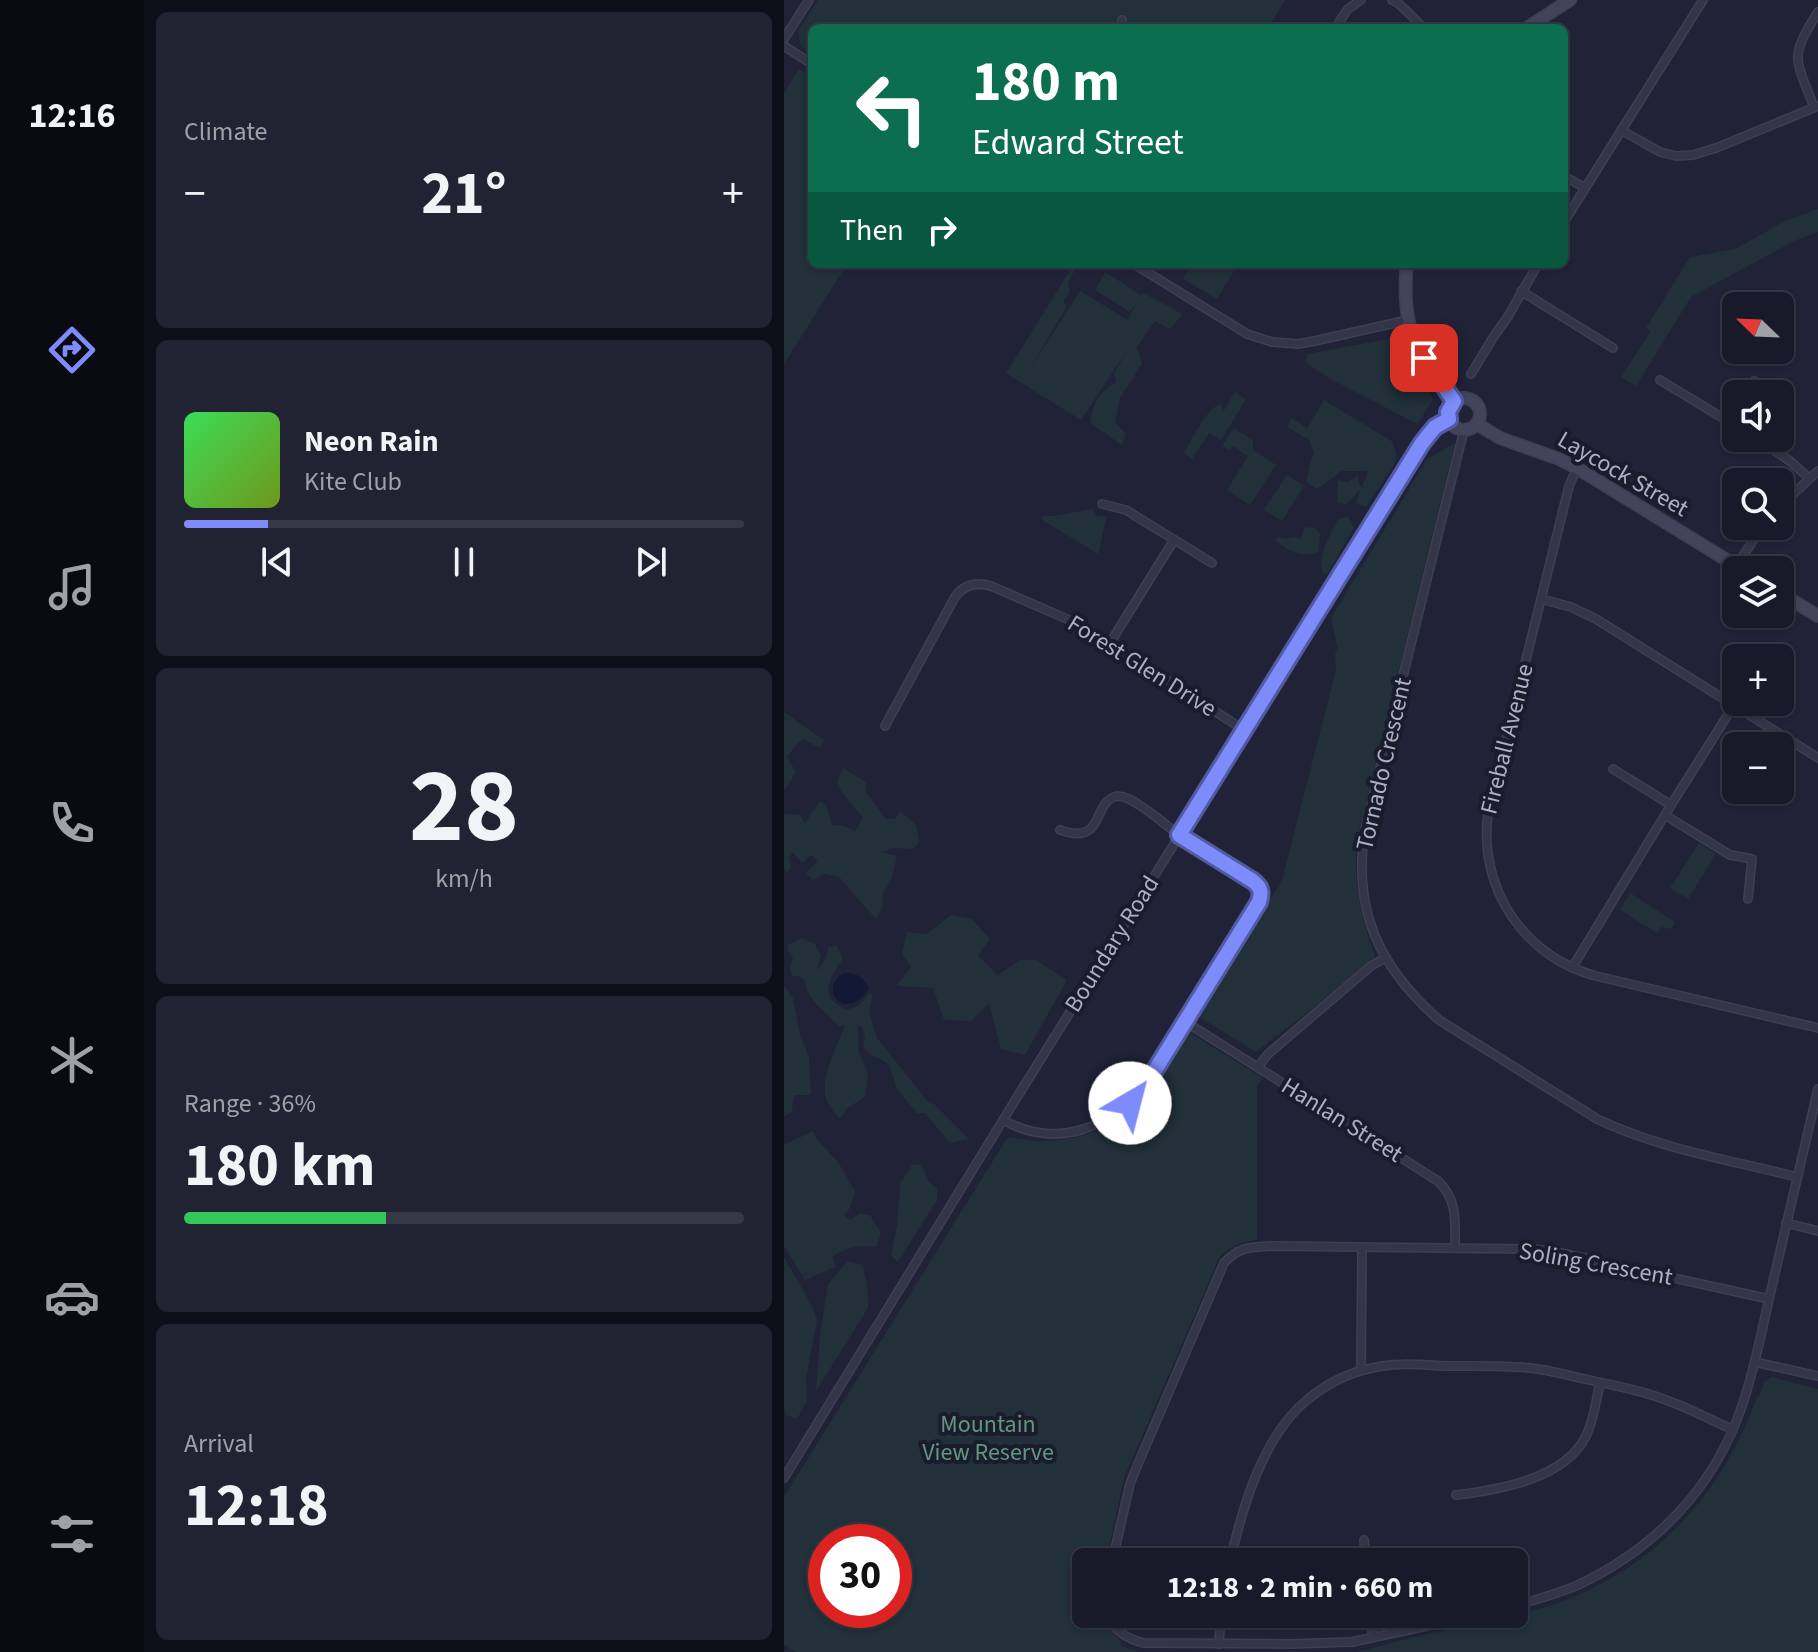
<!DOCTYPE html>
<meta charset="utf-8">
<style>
:root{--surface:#181a2a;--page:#212332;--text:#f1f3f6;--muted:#9fa1a8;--line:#363847;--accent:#7d8cfa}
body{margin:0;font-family:"Source Sans 3",sans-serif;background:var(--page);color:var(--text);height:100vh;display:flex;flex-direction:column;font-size:30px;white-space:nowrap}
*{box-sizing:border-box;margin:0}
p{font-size:26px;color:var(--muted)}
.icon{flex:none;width:44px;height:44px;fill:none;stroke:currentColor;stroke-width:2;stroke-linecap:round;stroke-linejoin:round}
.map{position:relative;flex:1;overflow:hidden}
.side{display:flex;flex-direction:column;gap:12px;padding:12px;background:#0d0e17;width:640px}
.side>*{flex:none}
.top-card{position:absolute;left:24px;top:24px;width:760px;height:244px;border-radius:12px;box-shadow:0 2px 6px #0004,0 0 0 2px var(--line);background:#0b6e4f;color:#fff;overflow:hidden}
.needle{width:52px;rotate:293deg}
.tools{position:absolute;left:938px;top:292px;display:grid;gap:16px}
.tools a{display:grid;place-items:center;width:72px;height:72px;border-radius:12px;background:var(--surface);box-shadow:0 2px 6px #0004,0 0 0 2px var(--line);font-size:40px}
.speed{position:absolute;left:24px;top:1524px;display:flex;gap:16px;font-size:40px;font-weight:700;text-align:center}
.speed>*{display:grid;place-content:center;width:104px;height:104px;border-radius:50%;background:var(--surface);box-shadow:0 2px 6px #0004,0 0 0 2px var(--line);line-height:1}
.speed .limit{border:12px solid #d22;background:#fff;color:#111}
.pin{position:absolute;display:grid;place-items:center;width:68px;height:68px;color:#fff;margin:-34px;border-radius:16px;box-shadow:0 4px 12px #0006}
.me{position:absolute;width:88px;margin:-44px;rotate:37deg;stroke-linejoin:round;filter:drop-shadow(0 0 6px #0008)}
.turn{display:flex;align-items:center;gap:28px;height:168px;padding:0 32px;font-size:36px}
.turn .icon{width:104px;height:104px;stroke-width:2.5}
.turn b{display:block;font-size:56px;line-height:68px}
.then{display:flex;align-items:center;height:76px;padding:0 32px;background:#0003;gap:16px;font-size:30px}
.big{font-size:60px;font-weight:700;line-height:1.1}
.side .widget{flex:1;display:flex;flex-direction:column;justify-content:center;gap:12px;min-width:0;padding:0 28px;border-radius:12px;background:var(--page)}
.side .dial{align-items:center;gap:0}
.dial b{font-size:104px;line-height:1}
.song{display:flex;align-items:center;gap:24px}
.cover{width:96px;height:96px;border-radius:12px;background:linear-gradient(135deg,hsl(130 70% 55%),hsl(80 70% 35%))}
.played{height:8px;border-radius:4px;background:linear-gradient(90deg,var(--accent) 15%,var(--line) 15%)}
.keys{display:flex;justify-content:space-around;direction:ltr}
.heat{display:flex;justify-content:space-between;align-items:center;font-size:44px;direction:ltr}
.charge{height:12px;border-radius:6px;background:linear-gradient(90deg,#34c759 36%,var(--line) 0)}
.trip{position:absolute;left:288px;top:1548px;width:456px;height:80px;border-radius:12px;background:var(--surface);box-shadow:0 2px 6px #0004,0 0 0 2px var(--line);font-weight:700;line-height:80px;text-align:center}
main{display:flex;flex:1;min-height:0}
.dock{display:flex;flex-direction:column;width:144px;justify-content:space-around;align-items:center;background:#0a0a11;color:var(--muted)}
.dock .icon{width:56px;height:56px}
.dock .current{color:var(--accent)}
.dock b{font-size:36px;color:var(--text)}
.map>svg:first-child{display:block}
.green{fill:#213039;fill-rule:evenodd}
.water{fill:#131835}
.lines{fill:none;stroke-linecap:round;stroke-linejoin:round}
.street-casing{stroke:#3d3f52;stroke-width:10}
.secondary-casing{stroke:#3d3f52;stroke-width:14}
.street{stroke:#333648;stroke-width:7}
.secondary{stroke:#41445b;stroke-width:11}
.route-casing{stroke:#515ba2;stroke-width:20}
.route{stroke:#7d8cfa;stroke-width:14}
.labels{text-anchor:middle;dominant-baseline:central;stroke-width:8;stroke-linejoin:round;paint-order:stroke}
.street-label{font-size:24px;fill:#adb0c5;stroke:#191c2d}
.park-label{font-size:24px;fill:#64967d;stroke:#191c2d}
</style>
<main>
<nav class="dock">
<b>12:16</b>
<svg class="icon current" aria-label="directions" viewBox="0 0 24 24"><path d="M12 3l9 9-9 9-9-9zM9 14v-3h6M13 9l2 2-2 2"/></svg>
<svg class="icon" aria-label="music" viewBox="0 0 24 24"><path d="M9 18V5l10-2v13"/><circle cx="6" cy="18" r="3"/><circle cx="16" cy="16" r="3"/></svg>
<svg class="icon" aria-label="phone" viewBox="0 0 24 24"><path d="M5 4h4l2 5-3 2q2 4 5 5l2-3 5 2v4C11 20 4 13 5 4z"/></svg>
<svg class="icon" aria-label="climate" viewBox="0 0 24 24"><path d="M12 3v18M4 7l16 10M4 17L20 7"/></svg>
<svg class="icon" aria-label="car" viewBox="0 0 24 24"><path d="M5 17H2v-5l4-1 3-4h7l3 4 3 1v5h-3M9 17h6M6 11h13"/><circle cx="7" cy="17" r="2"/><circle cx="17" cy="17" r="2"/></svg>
<svg class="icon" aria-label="filters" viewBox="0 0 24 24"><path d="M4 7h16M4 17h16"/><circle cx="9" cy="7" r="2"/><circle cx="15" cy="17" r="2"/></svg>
</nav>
<section class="side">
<div class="widget"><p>Climate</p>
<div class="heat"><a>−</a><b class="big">21°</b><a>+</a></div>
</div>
<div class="widget">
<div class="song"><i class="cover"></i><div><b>Neon Rain</b><p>Kite Club</p></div></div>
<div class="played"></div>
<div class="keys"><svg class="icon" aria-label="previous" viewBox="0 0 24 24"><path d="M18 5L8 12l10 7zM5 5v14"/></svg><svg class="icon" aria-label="pause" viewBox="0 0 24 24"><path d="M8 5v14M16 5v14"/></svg><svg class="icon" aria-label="next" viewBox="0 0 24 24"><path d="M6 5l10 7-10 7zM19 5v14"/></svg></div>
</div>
<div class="widget dial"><b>28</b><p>km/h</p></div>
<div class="widget"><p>Range · 36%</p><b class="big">180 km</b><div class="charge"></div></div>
<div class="widget"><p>Arrival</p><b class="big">12:18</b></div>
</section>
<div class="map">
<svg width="1034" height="1652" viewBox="0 0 1034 1652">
<rect width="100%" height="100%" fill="#202338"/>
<!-- green -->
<g class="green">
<polygon points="34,0 501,0 484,28 28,28 28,54 17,46 14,31"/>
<polygon points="15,69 28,77 28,264 63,264 0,364 0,93"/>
<polygon points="1034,209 1034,232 1010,241 907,297 852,386 837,377 867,331 862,328 906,257 951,249 1003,220"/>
<path d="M290,264h4l-10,18 2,10 -6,9 2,7 -39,66 53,-83 51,31 -3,-3 10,-19 -8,12 -35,-22 10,-18 36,23 3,-2 38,21 -12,15 -15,-8 -18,26 5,17 -22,34 -5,24 11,12 -4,11 -32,-22c4,-20 7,-30 26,-41l-2,-9 14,-24 -47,71 -75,-47z"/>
<polygon points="408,264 454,264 433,299 399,279"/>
<polygon points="609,338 616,341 628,365 645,390 649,400 633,424 545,378 521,362 524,354"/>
<path d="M451,392l11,7 -25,41 -12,-7 -17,26 -8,-6c10,-17 20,-41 37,-50l2,9z"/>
<polygon points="540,400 609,442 612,455 611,463 582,507 572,503 576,490 561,505 553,502 554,480 564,482 574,475 575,484 578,487 584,471 557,471 533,489 522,482 526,463 530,453 525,440 503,427 508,418 523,428"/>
<polygon points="450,428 469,440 469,450 492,465 466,505 443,490 464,456 449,446 446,450 438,446"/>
<path d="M671,443l-97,392c-7,44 3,83 18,124l-120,93 -58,-36 84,-136 54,-210 -1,-18 3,-2 -7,-32 96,-159z"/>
<polygon points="503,475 520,486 498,521 480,510"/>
<polygon points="308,509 313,516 323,516 314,554 257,519 258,516 269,516"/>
<path d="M564,517l6,11 -26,45 -5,1c-6,-19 7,-38 15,-55z"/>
<path d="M521,527l10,1 5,7 -2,17c-18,7 -28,-2 -43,-11l3,-4 8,2 8,-2 6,2z"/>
<polygon points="0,712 40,740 36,748 19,739 14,743 3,757 12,772 0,791"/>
<path d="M59,768l23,14v10l20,27h9l5,-8 16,14 3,17 -6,7 -21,-1 -10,4 15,4 -5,20 -10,19 1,12 -7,12 -37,-42 -15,-3 -11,6 -7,-7 12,-12 -7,-6 -9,8 -10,-11 -3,5 2,10 -4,6 -3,-4v-55l16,1 5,8 15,-22 6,4 6,20 12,1 11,5 8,-13c-10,-14 -20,-20 -26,-37z"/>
<polygon points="915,843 932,854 904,899 886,888"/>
<polygon points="846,893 891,922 887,929 877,927 873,933 836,910"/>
<polygon points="167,915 188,919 206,939 194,956 214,975 236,960 252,960 283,980 241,1055 217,1049 205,1003 187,1021 160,1020 149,988 112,986 127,967 118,954 123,932 143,934"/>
<path d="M18,938l13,6 6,11 -4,12 2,3 7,-13 2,-10 9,-1 6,13c-14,20 -26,38 4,51l12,-5 9,-10 5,-2 -4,19 8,26 52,65 5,1 35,35 -19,4 -25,-30h-8l-20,-24 -7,-22 -4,-5 -16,-8 -7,-7 2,-10 -4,-11h-3l1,27 9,20 -3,24 -19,12 -6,10c-4,-5 -9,-10 -12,-16 -11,-20 9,-57 17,-77h-6l-25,-24 -7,-12 -3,-10 -5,-4h-7l-2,-8 3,-10 -5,-7v-6z"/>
<polygon points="0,985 9,998 16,1035 25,1057 27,1095 11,1095 7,1113 0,1116"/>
<path d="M402,1033l6,1 71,44 -6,7v155c-16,2 -25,6 -37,16l-96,222 -18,84h-20v52h15l3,9 17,18 -1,4 19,7h-344l-11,-7v-148l223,-359c11,-1 24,4 36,3 77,-2 103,-44 139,-104zM110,1542v68h-68v-68z"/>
<path d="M29,1131l5,10 20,21 17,29 -5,17 -6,7 6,5 9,-6 11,1 11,18 -5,14c-17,-2 -28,0 -43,9l2,11 -30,13 -21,-34v-101z"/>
<polygon points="137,1164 145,1182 153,1188 153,1200 114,1262 107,1255 113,1226 116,1184 128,1165"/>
<polygon points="0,1257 28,1306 33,1320 22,1379 23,1401 13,1419 2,1415 0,1409"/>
<polygon points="64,1261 79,1265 84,1293 84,1308 32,1391 36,1335 44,1284"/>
<path d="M988,1377l46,12v263h-462c30,-7 59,-16 89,-22 40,-8 80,-15 118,-29 97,-37 161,-111 195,-206h2l4,-13z"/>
</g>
<!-- water -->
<path class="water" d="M60,973c11,-1 21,4 25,16 -25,36 -52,-2 -25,-16z"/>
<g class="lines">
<!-- street casing -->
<g class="street-casing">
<g id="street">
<polyline points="608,0 615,4 640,28"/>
<polyline points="337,28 338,20"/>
<polyline points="551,28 564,9 577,0"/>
<polyline points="0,39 25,0"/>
<polyline points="0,46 28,64"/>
<path d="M1030,107c-19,-49 -25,-49 4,-95"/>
<polyline points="837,130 876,152 892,156 909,155 932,148 1034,106"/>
<polyline points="780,176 801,188"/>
<polyline points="780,222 919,0"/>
<polyline points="350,264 463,334 488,342 514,344 526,342 624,320"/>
<polyline points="737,291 829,348"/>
<polyline points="687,374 710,336 723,318 754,264"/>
<polyline points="876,380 952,426"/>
<polyline points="962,394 970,381"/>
<path d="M680,430l-99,399c-13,81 14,138 74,191l158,99c63,30 133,41 200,58"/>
<polyline points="972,438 1006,461 1025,478"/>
<path d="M793,468l-8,18 -81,327c-10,74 35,144 108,163l222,52"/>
<polyline points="318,504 342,510 428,563"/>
<polyline points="996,506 1034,471"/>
<polyline points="952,566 979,526"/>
<polyline points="757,599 787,607 812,619 1034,758"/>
<polyline points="326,643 390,540"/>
<path d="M101,726l70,-129c9,-13 22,-15 36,-11l92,40 161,104"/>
<polyline points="829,769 887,805"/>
<polyline points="881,815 946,855 968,859 964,899"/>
<polyline points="788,968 887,805 950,705"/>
<path d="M400,1021l254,160c20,19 17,41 17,67"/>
<polyline points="474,1067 484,1054 587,966 601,958"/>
<path d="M219,1120c54,30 108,8 144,-37l112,-181c3,-10 2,-15 -6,-21 -24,-15 -50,-29 -74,-46 -16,-12 -32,-27 -50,-36 -4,-2 -8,-3 -12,-3 -26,6 -11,50 -57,34"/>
<polyline points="1002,1223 1034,1231"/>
<polyline points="985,1299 1034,1089"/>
<polyline points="971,1362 1034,1376"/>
<polyline points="577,1370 578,1248"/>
<polyline points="0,1478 219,1120 632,454 651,427 665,419"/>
<path d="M672,1495c42,-5 109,-16 130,-59 8,-16 10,-36 14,-53"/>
<polyline points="580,1540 582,1562"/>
<path d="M328,1562l18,-78 5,-13 89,-208c16,-17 27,-16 49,-17l261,3 27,4 208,46c-8,36 -15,72 -27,107 -28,82 -86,142 -164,179 -21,9 -43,15 -64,21"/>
<path d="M446,1562c12,-54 33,-126 77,-162 19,-16 41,-27 65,-32 24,-6 49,-3 73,-2 28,0 57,-1 85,2 20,2 40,8 60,12 25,6 52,10 76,20 23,8 45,20 67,30"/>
<path d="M323,1614c7,17 19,24 36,29l148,1 61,-2 130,-28"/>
<polyline points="586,1614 589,1638"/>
<polyline points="435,1644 437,1614"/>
</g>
</g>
<!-- secondary casing -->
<g class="secondary-casing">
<g id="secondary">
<polyline points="743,28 786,0"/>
<path d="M623,264c-7,64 10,88 47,137"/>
<circle cx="680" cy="414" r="16"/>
<polyline points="693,424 716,438 775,459 793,468 959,570"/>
<polyline points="996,593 1034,616"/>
</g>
</g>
<!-- street -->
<use href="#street" class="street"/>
<!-- secondary -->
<use href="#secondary" class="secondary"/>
</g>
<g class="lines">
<!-- route casing -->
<g class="route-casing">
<path id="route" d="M346,1103l17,-20 112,-181c3,-10 2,-15 -6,-21l-74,-46 243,-392 13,-16 14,-8 -1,-7 6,-11 -30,-43"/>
</g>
<!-- route -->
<use href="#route" class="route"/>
</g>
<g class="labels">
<!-- street labels -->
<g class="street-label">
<text transform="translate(839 474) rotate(30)">Laycock Street</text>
<text transform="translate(358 666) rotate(32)">Forest Glen Drive</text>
<text transform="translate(723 739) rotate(-76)">Fireball Avenue</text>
<text transform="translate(600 764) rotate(-77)">Tornado Crescent</text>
<text transform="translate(328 944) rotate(-58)">Boundary Road</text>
<text transform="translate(558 1120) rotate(32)">Hanlan Street</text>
<text transform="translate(812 1264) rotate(10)">Soling Crescent</text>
</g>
<!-- park labels -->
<g class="park-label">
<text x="204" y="1424">Mountain<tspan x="204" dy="28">View Reserve</tspan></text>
</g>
</g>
</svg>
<div class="tools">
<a><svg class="needle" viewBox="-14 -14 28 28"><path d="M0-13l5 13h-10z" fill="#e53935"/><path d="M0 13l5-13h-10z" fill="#9fa1a8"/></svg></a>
<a><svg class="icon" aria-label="sound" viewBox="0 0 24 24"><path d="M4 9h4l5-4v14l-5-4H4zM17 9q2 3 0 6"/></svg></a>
<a><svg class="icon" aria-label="search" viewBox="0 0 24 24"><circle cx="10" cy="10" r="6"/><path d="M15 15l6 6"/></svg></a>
<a><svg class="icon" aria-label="layers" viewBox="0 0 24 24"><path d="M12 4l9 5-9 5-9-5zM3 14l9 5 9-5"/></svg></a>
<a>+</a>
<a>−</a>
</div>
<div class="speed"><div class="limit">30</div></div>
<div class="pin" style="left:640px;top:358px;background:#d93025"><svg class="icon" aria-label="arrive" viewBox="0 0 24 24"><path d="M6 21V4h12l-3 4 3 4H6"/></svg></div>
<svg class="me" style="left:346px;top:1103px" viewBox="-20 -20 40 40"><circle r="19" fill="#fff"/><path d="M0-13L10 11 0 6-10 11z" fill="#7d8cfa"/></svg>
<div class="trip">12:18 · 2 min · 660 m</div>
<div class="top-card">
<div class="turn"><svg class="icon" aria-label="left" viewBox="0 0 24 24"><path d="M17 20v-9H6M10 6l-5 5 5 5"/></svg><div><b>180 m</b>Edward Street</div></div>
<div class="then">Then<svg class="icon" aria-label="right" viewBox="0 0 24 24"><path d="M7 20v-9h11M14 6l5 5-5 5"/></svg></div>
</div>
</div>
</main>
